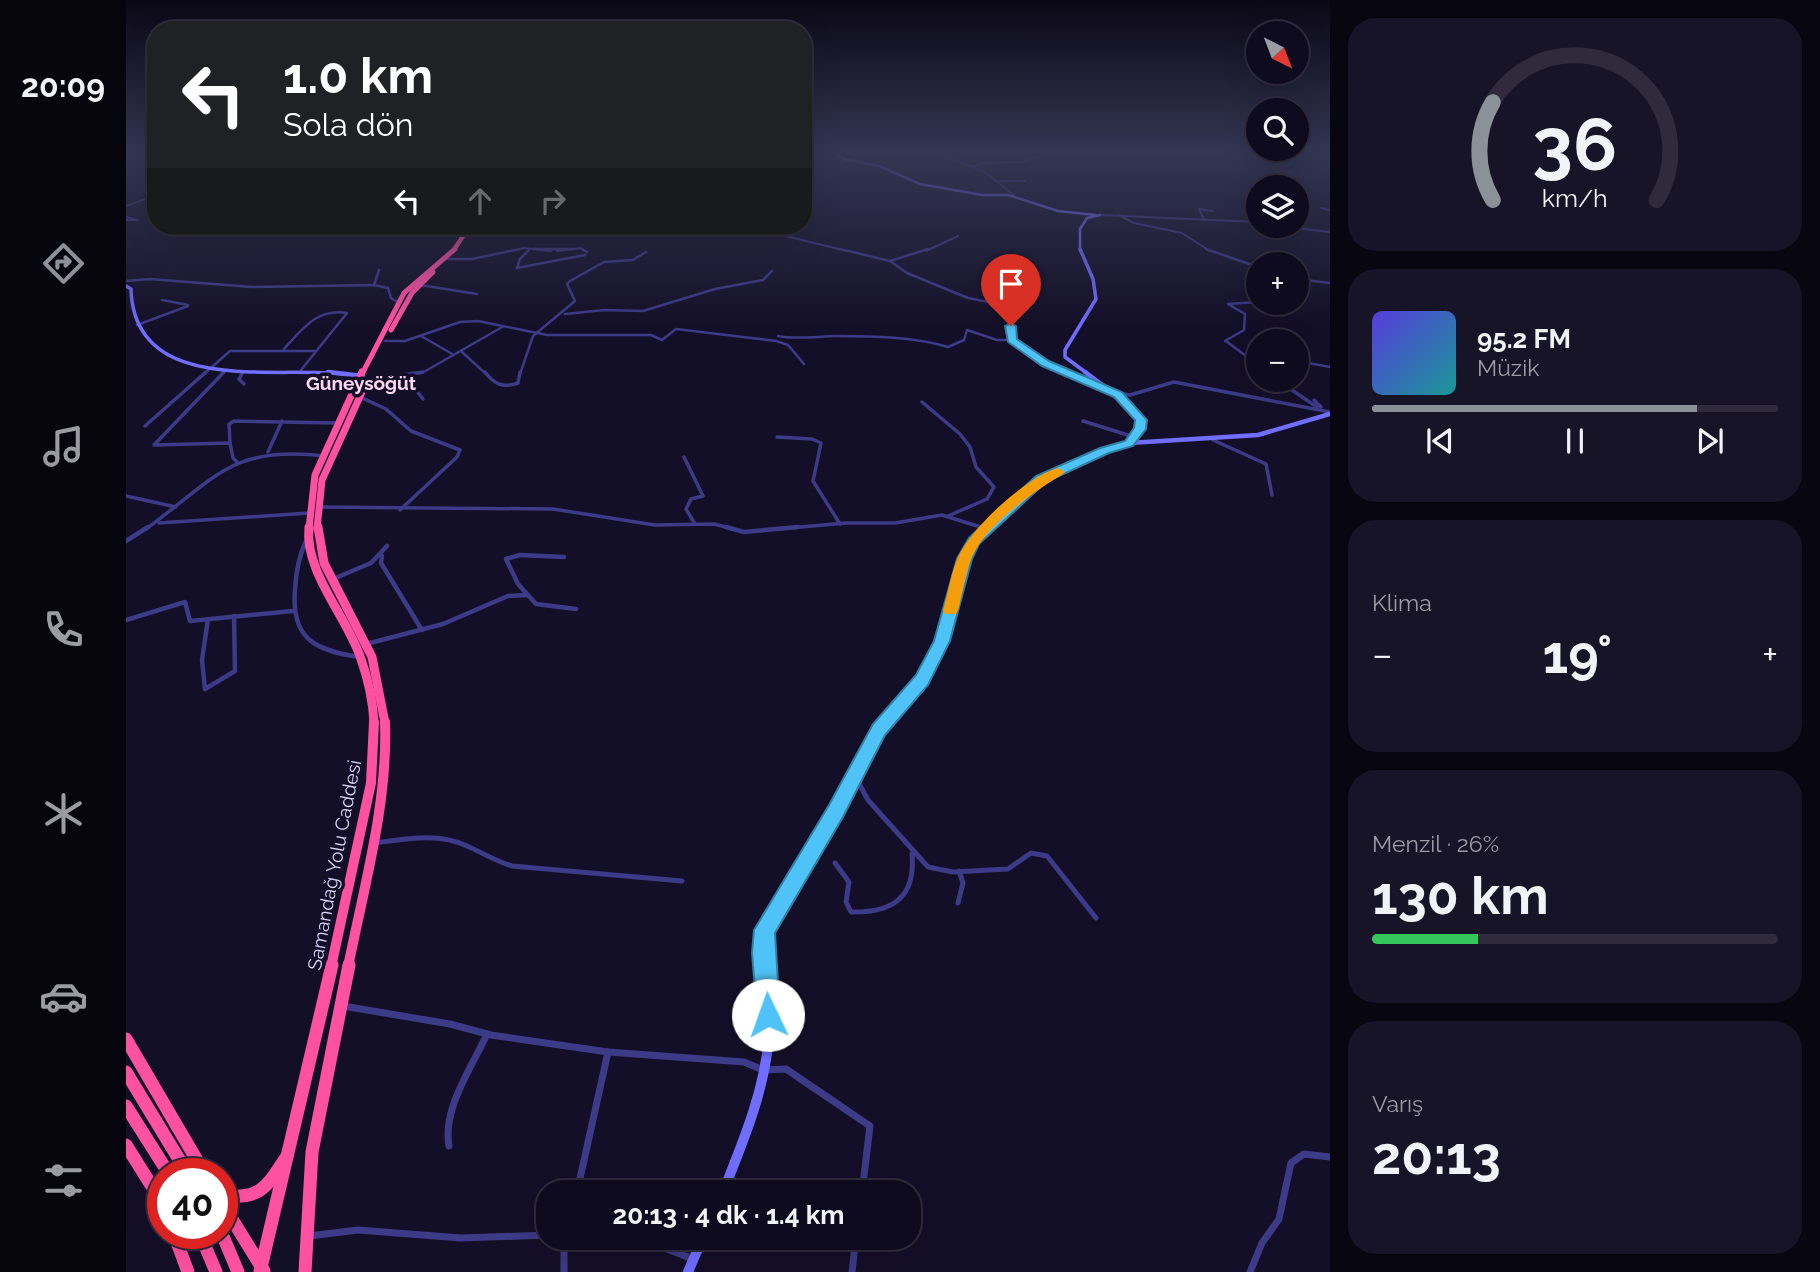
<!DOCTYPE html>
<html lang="tr">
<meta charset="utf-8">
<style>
:root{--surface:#0f0b1e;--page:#181427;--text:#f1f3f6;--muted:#9b9ba4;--line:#2f2b3c;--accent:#8c9099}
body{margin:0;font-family:Raleway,sans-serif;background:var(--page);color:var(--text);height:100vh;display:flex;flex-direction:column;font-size:26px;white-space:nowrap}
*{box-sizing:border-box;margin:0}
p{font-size:23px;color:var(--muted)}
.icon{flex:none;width:38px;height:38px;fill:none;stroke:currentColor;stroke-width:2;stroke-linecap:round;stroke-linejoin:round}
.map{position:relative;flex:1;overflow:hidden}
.drawer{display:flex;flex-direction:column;gap:18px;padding:18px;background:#080610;width:490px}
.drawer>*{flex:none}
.hud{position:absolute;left:21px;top:21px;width:665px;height:214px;border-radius:28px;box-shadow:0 7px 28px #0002,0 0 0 2px var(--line);background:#202124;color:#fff;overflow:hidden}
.needle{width:46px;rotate:138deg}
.tools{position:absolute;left:1120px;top:21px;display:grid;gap:14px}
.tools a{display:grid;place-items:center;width:63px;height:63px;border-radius:50%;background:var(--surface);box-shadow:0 7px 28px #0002,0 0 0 2px var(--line);font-size:35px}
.speed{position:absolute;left:21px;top:1158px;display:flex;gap:14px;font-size:35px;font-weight:700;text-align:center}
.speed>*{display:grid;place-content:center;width:91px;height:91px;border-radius:50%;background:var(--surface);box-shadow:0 7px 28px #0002,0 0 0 2px var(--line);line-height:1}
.speed .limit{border:10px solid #d22;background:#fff;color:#111}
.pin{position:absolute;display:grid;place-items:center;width:60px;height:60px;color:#fff;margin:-72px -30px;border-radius:50% 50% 50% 0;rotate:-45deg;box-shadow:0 0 7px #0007}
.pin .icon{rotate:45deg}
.me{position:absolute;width:77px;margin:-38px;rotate:357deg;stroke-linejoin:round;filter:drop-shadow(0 0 5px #0008)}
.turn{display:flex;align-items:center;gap:24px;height:147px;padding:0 21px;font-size:32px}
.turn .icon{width:91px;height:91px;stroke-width:2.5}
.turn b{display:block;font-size:49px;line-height:60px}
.lanes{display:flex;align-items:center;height:66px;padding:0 21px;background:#0003;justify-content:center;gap:35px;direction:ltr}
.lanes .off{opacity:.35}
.big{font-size:52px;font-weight:700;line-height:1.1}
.drawer .card{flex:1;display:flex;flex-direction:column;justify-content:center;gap:10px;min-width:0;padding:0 24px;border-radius:28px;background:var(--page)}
.drawer .dial{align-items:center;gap:0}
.dial svg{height:182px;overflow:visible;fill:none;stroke:var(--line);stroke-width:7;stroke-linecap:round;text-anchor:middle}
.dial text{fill:var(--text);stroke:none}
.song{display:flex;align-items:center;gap:21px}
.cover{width:84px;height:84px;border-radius:10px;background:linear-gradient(135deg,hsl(250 70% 55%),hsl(180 70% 35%))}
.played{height:7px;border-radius:4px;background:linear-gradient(90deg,var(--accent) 80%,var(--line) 80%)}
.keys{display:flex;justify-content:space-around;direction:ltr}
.heat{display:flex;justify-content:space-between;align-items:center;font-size:38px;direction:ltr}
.charge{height:10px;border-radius:5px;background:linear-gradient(90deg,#34c759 26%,var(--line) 0)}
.trip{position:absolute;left:410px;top:1180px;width:385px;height:70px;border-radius:28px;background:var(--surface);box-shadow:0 7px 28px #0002,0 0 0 2px var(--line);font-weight:700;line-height:70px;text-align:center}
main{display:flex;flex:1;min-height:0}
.tabs{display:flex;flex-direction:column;width:126px;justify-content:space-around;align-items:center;background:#06040c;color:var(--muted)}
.tabs .icon{width:49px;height:49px}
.tabs .current{color:var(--accent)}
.tabs b{font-size:32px;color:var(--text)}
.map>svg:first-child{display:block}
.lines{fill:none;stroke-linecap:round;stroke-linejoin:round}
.street-far5{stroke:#3d3a87;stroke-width:2}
.street-far4{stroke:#3d3a87;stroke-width:2.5}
.street-far3{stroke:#3d3a87;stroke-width:3.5}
.street-far2{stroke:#3d3a87;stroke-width:4.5}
.street-far1{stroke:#3d3a87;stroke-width:5}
.street{stroke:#3d3a87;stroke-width:7}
.secondary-far5{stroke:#716dff;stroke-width:2.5}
.secondary-far4{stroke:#716dff;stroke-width:3.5}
.secondary-far3{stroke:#716dff;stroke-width:4.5}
.secondary-far2{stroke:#716dff;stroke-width:6}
.secondary-far1{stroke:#716dff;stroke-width:8}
.secondary{stroke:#716dff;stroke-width:10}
.highway-far5{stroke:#ff51a4;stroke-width:4.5}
.highway-far4{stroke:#ff51a4;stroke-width:5}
.highway-far3{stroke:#ff51a4;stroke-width:7}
.highway-far2{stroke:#ff51a4;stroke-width:9}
.highway-far1{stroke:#ff51a4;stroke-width:10}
.highway{stroke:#ff51a4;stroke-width:13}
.route{fill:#4fc3f7;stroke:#337fa1;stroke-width:2}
.slow{fill:#f59e0b}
.labels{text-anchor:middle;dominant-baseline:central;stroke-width:7;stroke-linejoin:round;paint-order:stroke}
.far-quarter-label{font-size:19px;font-weight:bold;fill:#ffd8f1;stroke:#140f28}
.street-label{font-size:19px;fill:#dbd6ff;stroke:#140f28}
</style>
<main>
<nav class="tabs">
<b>20:09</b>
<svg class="icon current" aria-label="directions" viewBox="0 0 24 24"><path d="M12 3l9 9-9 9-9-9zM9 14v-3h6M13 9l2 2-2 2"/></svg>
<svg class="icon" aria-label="music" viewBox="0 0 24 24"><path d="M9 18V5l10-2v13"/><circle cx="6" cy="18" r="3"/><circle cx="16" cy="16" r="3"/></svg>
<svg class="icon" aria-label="phone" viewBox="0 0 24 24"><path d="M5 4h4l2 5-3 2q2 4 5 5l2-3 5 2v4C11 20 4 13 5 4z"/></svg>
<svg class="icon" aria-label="climate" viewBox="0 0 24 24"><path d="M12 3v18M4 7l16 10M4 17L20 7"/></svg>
<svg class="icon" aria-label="car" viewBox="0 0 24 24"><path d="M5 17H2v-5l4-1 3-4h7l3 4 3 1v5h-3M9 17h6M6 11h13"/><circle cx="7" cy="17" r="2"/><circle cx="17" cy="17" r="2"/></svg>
<svg class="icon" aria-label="filters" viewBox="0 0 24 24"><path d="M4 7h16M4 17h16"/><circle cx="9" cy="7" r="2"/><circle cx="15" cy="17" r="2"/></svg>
</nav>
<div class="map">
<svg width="1204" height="1272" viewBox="0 0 1204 1272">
<rect width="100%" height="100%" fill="#140f28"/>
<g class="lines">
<!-- street-far5 -->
<g class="street-far5">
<polyline points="806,151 859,172 890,197"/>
<polyline points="677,153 679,151"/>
<polyline points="846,167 857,163 897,162 924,151"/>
<polyline points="872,181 899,181"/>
<polyline points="0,206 30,195"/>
<polyline points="1195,208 1204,210"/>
<polyline points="974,215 1132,222"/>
<polyline points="993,215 1008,223 1056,233 1084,251"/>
<polyline points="0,217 12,220 0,220"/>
<polyline points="1078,220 1073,209 1087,211"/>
<polyline points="619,226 721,251"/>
<polyline points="1152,226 1204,232"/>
<polyline points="385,251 398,248 425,251"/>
<polyline points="431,251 455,248 459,251"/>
<polyline points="800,251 832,236"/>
</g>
<!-- street-far4 -->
<g class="street-far4">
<polyline points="407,249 447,249"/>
<polyline points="456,249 461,252"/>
<polyline points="714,249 764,261 781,273 842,298 878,305 886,340 920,363 946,374"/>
<polyline points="1080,249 1132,267"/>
<polyline points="403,250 394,259 391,268 459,255"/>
<polyline points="322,259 346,259 394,249"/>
<polyline points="764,261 802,249"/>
<polyline points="1171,279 1204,283"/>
<polyline points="0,281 24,279 126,287 248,285 262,288 265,298 271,302"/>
<polyline points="248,285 253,270"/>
<polyline points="294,285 351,294"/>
<polyline points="36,300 62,305"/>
<polyline points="439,314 478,310 517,311 589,289 637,280 646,271"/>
<polyline points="11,325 62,306"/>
<polyline points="295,336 328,355"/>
<path d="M652,336c20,4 40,0 60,0 35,0 77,1 110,11l16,-7 3,-10 30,10h14"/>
<polyline points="259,341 279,341 334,322 352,321 421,335 525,335 536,340 550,329 650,341 662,345 678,364"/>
<polyline points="1099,341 1118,330 1119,314 1102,304 1132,302"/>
<polyline points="1100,341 1132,365"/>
<path d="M158,349c18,-20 33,-41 63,-36l-46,57"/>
<polyline points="336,352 360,374"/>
<polyline points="1171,361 1204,367"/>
<polyline points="78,374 104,351 189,351"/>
<polyline points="96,374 99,371"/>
<polyline points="116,374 118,371"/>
<polyline points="287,374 296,373 378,326"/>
<polyline points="394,374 407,336 449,301 441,284 444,281 478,262 507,260 520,252"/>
</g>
<!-- street-far3 -->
<g class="street-far3">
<polyline points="98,372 28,445 104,443 107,458 112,463"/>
<polyline points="117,372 113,379 118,384"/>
<path d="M359,372c10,13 18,16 33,11l2,-11"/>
<polyline points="942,372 979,388"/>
<polyline points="280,377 297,399"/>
<polyline points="241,380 297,372"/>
<polyline points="1151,380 1191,407"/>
<polyline points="987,392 1004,395 1048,382 1204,412"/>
<polyline points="234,397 260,409 285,431 334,450 331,457 274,510"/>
<polyline points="1188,400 1195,407"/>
<polyline points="796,402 834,434 844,447 850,467 868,487 861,499 822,516"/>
<polyline points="957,421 1008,437"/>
<polyline points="19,426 80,372"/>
<polyline points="651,437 686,439 695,443 687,481 714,524"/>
<polyline points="1087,440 1140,464 1146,495"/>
<polyline points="104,443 103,424 108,421 212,423"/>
<polyline points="142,452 156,421"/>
<polyline points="558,457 577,496 565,499 560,509 569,524"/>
<polyline points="0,496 50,507"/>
<polyline points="193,507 427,509 529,525 588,524 607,529"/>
<polyline points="33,523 183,513"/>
<path d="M20,529c70,-51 85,-84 179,-73"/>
<polyline points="652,529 720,523 769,523 816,515 861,529"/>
</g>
<!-- street-far2 -->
<g class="street-far2">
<polyline points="600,527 618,532 672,527"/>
<polyline points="855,527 861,529"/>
<polyline points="0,541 22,527"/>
<path d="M180,541c-7,15 -10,31 -11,48 -4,49 18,61 64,68"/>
<polyline points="256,556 255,563 296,630"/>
<polyline points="438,557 394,555 380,559 392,584 410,604 450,609"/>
<polyline points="207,579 245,563 261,546"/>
<polyline points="82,619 76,660 79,689 109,671 108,616"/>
<polyline points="0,620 59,602 64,621 167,611"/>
<polyline points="240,644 317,624 382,596 401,595"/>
</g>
<!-- street-far1 -->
<g class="street-far1">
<polyline points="729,776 742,800 802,867 827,872 882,869 905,853 921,856 970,918"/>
<path d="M249,843c30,-4 64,-11 92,3 16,7 28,15 45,20l170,15"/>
<path d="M709,863l14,19 -3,20 5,10c41,1 65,-14 61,-58"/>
<polyline points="832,903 837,883 833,871"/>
</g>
<!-- street -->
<g class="street">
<polyline points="217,1006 324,1024 365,1035 482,1052 618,1062 637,1070 660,1069 744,1126 736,1192"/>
<path d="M323,1146c-7,-37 23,-79 38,-112"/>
<polyline points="451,1192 482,1052"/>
<polyline points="183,1236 232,1230 335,1238 422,1235"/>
<polyline points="438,1237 438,1272"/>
<polyline points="510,1237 567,1259"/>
<polyline points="726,1272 730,1237"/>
<polyline points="1124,1272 1136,1243 1153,1219 1165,1163 1178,1154 1204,1157"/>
</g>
<!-- secondary-far5 -->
<g class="secondary-far5">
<polyline points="708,151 718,159 753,166 794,184 856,195 882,195 932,211 969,215"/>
<polyline points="954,251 954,229 961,218 974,215"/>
</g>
<!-- secondary-far4 -->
<g class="secondary-far4">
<polyline points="954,249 967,279 970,299 939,350 939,357 962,374"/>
<path d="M0,286l5,3c3,107 143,77 211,85"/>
</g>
<!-- secondary-far3 -->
<g class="secondary-far3">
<polyline points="202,372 237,376"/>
<polyline points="959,372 998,401 1015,420 1014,429 1003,443"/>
<polyline points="860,529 915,479 979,450 1003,443 1132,435 1204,414"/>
</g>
<!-- secondary-far2 -->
<path class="secondary-far2" d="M759,723c22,-26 46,-51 57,-83 15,-40 14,-82 46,-113"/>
<!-- secondary-far1 -->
<polyline class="secondary-far1" points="639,967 639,930 760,722"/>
<!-- secondary -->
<g class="secondary">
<path d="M597,1192c20,-50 42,-102 46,-156 2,-24 -2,-47 -4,-71"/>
<polyline points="562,1272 577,1237"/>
</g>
<!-- highway-far5 -->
<polyline class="highway-far5" points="327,251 344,226"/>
<!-- highway-far4 -->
<g class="highway-far4">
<polyline points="265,330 286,293 307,272"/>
<polyline points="236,374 278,293 329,249"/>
</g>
<!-- highway-far3 -->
<g class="highway-far3">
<polyline points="183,529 189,475 236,372"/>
<polyline points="191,529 196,480 241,381"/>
</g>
<!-- highway-far2 -->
<g class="highway-far2">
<path d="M183,527c-5,45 39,91 52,132 7,20 12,43 13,64"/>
<polyline points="192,527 198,563 246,657 259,723"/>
</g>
<!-- highway-far1 -->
<g class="highway-far1">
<polyline points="205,967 245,783 248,722"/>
<path d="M222,967c16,-80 40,-164 37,-245"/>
</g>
<!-- highway -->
<g class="highway">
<polyline points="0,1039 79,1174"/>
<polyline points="0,1072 62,1174"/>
<polyline points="0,1106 43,1174"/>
<polyline points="0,1145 37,1204"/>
<path d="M96,1195c39,6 45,-9 65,-39"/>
<polyline points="96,1203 138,1271"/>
<polyline points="48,1234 62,1272"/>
<polyline points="74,1234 90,1272"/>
<polyline points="96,1234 112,1272"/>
<polyline points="134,1272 206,965"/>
<polyline points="179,1272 186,1152 223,965"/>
</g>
</g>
<!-- sky -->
<linearGradient id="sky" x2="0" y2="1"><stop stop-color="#0b0816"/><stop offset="0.46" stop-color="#343753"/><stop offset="1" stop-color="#343753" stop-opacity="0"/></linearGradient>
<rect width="1204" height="329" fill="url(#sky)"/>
<!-- route -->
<polygon class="route" points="885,323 890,326 891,339 923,361 996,392 1021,420 1020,429 1007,446 983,453 920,482 853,544 846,559 824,641 802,685 759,735 717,817 649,933 654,1015 651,1023 642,1027 634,1023 631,1015 626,953 628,930 703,805 747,724 790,675 808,641 831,559 843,538 910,476 974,448 999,441 1008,428 1009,420 988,397 916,366 882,342 879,326"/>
<!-- slow -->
<path class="slow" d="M932,468l7,4 -2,2c-30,18 -77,51 -91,83 -7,16 -9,36 -14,53l-2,4h-11l-2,-4c5,-17 8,-37 15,-53 14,-30 68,-80 100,-89z"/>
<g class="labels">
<!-- far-quarter labels -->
<g class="far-quarter-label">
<text x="235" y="383">Güneysöğüt</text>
</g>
<!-- street labels -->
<g class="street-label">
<text transform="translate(208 865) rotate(-79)">Samandağ Yolu Caddesi</text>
</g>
</g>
</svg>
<div class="tools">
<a><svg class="needle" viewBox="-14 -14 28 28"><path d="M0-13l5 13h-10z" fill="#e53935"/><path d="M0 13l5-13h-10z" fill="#9b9ba4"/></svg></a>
<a><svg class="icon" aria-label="search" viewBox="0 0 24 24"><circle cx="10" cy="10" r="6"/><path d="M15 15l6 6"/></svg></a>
<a><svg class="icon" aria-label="layers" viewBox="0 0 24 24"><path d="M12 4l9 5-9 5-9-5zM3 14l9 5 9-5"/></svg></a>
<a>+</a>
<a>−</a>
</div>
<div class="speed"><div class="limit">40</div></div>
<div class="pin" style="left:885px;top:326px;background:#d93025"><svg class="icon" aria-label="arrive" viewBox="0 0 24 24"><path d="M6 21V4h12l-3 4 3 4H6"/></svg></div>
<svg class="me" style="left:642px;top:1015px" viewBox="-20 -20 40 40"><circle r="19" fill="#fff"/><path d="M0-13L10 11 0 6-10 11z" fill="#4fc3f7"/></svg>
<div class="trip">20:13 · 4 dk · 1.4 km</div>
<div class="hud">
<div class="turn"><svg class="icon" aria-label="left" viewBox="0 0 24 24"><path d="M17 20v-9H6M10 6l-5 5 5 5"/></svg><div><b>1.0 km</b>Sola dön</div></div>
<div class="lanes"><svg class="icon" aria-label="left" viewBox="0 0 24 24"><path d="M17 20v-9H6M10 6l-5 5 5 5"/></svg><svg class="icon off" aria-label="ahead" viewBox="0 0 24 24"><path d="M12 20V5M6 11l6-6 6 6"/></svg><svg class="icon off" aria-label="right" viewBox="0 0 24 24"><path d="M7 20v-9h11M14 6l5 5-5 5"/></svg></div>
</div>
</div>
<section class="drawer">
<div class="card dial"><svg viewBox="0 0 100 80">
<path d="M14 69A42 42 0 1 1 86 69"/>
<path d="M14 69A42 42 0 0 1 14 26" stroke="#8c9099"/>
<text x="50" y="56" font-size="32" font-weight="700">36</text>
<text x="50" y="72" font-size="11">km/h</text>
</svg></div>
<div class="card">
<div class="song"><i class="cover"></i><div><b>95.2 FM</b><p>Müzik</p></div></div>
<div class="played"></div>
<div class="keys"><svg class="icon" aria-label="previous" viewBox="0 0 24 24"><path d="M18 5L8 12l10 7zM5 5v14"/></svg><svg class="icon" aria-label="pause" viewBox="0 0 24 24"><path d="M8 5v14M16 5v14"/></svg><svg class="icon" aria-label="next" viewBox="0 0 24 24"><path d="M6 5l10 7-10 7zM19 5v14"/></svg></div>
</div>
<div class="card"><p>Klima</p>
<div class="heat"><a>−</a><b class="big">19°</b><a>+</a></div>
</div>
<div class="card"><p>Menzil · 26%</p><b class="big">130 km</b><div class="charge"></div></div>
<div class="card"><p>Varış</p><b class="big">20:13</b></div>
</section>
</main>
